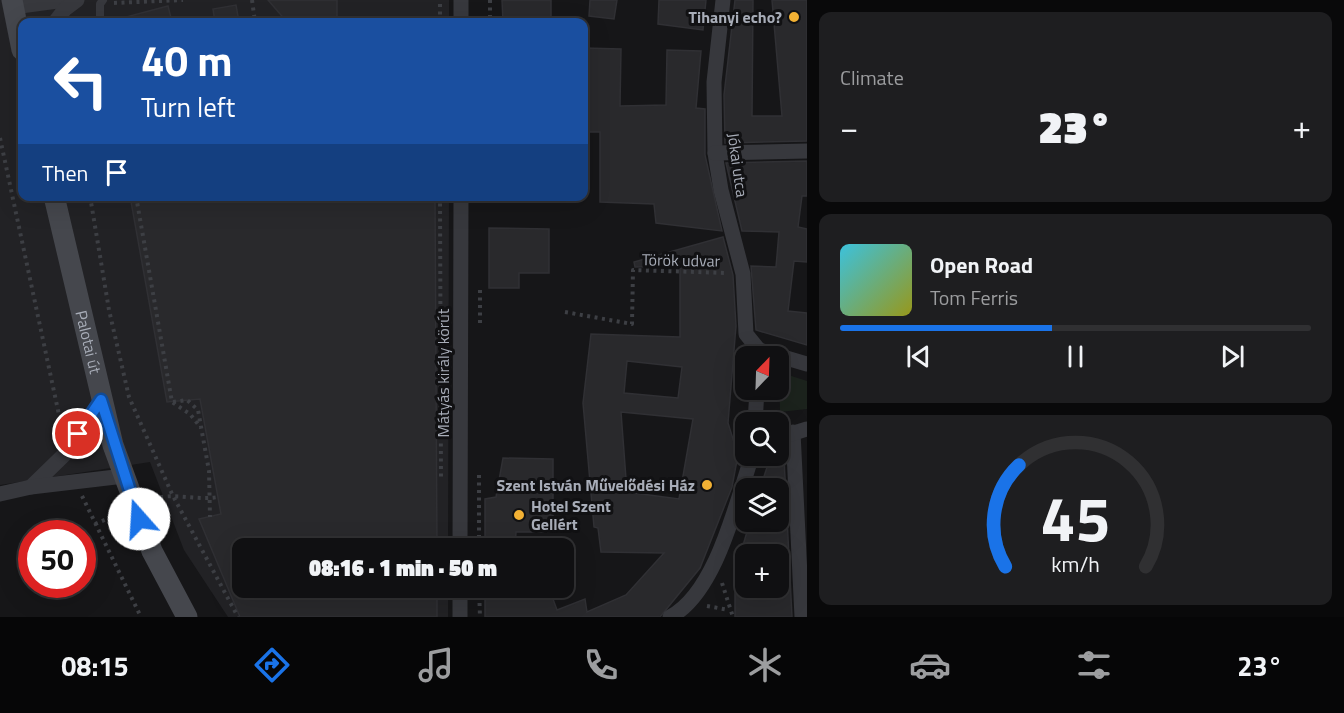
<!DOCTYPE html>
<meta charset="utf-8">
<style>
:root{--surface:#101012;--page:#1e1e20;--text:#f1f3f6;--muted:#9c9d9f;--line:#303032;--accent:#1a73e8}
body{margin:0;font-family:"Titillium Web",sans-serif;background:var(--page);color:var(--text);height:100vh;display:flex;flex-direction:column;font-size:22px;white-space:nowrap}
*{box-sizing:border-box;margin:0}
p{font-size:20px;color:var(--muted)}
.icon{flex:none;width:33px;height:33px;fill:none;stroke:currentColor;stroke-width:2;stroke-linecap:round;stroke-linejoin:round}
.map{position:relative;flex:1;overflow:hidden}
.details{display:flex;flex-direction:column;gap:12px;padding:12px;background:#09090a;width:537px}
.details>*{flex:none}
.banner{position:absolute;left:18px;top:18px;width:570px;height:183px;border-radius:12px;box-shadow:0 6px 24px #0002,0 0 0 2px var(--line);background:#1a4fa0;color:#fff;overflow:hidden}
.needle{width:39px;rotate:23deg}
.controls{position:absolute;left:735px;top:346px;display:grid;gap:12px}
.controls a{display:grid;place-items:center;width:54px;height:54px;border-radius:12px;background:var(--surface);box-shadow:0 6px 24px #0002,0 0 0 2px var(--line);font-size:30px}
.speed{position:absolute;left:18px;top:520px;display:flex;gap:12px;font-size:30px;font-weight:700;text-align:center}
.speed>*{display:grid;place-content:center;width:78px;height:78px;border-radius:50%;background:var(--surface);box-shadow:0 6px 24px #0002,0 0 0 2px var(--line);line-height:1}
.speed .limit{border:9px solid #d22;background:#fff;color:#111}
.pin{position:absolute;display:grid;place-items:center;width:51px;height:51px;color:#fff;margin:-26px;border:3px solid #fff;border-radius:50%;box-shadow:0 2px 6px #0007}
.me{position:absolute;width:66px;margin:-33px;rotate:341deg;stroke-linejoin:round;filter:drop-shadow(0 0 4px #0008)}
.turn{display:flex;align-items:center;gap:21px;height:126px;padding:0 24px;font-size:27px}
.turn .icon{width:78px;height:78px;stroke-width:2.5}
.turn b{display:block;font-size:42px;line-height:51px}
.then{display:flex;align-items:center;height:57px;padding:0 24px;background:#0003;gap:12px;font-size:22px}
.big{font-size:45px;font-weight:800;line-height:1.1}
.details .card{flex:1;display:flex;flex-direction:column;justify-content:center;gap:9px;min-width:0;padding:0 21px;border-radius:12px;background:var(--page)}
.details .dial{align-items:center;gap:0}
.dial svg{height:156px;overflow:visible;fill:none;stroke:var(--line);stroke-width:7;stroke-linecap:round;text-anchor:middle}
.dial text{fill:var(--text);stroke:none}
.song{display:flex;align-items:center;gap:18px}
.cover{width:72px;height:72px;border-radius:9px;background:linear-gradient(135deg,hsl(190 70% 55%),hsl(60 70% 35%))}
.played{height:6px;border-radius:3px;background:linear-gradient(90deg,var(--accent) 45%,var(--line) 45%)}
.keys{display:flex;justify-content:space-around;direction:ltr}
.heat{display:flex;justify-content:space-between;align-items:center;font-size:33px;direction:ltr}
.trip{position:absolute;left:232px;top:538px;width:342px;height:60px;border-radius:12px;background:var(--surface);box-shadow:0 6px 24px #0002,0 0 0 2px var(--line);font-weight:800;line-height:60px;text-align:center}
.tabs{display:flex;height:96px;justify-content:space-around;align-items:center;background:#060607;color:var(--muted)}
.tabs .icon{width:42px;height:42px}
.tabs .current{color:var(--accent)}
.tabs b{font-size:27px;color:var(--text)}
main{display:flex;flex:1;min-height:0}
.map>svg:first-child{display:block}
.built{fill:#222225}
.green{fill:#1c231d}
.building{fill:#29292c;stroke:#303034;stroke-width:1.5;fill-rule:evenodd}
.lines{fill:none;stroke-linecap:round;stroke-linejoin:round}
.path{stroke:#3d3f44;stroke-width:4;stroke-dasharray:3 4.5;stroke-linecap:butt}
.lane{stroke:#37383d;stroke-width:8}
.street{stroke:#37383d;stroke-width:15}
.secondary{stroke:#45474d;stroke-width:21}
.route-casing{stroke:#114b97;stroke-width:15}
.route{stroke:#1a73e8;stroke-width:10}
.poi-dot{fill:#f2b134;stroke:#111113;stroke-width:2}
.labels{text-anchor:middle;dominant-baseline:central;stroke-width:6;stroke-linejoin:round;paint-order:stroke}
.poi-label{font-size:16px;font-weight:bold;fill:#a8adb8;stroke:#111113;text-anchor:end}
.street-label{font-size:16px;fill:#a8adb8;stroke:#111113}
</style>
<main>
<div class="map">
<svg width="807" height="617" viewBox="0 0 807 617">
<rect width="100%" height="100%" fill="#161618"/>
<!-- built -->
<polygon class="built" points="0,0 449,0 449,22 22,22 22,196 449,197 448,549 243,549 243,588 448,588 448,617 228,617 184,550 150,462 0,485"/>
<!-- green -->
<polygon class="green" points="779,372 807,381 807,409 780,412"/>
<!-- building -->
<g class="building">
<polygon points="268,0 337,0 337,22 287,22"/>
<polygon points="502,0 551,0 551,22 503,22"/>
<polygon points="590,0 617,0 614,19 589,16"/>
<polygon points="659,0 706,0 703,30 658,24"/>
<polygon points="735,0 753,0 752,116 782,116 772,0 807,0 807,141 725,143 724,95"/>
<polygon points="236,5 239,22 215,22 213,9"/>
<polygon points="168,6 172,22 127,22 126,17"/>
<polygon points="584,48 621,49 620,106 666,105 667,50 701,51 696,108 705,109 705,155 722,231 656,223 654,204 600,202 600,132 584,132"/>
<polygon points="807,161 807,196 802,196 798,227 807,229 807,262 794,261 788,311 807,313 807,345 756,330 751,266 776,267 779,232 742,231 726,163"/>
<polygon points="130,196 435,196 437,549 243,549 243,588 437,588 437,617 240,617 199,519 221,514 200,399 167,402"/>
<polygon points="489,228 549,229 549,273 519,273 519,288 489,288"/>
<path d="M723,237l10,38 3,51 -8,97 10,32 -6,32 -32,81 -40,49h-175v-29h64l8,22 28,-11 2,13 39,-17 38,-42 -63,-1 -3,-24 -4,-1 -11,-124 8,-69 89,3v-71l-45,1 -1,-5zM627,361l55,6 -4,31 -54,-5zM621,412l72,7 -14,80 -52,-7z"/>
<polygon points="503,458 553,459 553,532 516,532 515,549 485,549 485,499 496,497"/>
<polygon points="770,458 784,458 792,617 735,617 735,588 778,588 778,555 740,555 750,522 778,522 778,489 760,489"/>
</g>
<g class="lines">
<!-- path -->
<g class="path">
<polyline points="252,0 255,22"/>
<polyline points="490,0 490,22"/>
<polyline points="114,3 183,0"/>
<polyline points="440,22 440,0"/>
<polyline points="0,138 62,429"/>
<polyline points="90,196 109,310 129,397 172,494 238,617"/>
<polyline points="136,196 172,402 190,414 201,428"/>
<polyline points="440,196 441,479"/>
<polyline points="565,312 632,324 633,270 727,273"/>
<polyline points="480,323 480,289"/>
<polyline points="173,402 187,400 198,410 209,471 210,517"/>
<polyline points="479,475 479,549"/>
<polyline points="82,496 141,617"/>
<path d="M153,499c22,-7 43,2 65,-2"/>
<polyline points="95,524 119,514"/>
<polyline points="722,583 733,617"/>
<polyline points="479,588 480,617"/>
<polyline points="707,606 729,610"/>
</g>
<!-- lane -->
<polyline class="lane" points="100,22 100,4 103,0"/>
<!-- street -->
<g class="street">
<polyline points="461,0 461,22"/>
<polyline points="723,0 714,82 715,153 721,190 743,274 746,334 759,350 758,357"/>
<polyline points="13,7 65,0"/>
<polyline points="55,22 65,9 77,0"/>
<polyline points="715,153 807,151"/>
<polyline points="759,350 807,364"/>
<polyline points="755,423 757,390"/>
<polyline points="793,432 802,617"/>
<polyline points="778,438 807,429"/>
<polyline points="31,487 67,452 101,400"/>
<polyline points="0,494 31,487 124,476"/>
<polyline points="460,549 461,196"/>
<polyline points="460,617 460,588"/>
<path d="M670,617c46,-24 66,-114 82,-161"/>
</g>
<!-- secondary -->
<g class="secondary">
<polyline points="12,0 22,50"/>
<path id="s1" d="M54,196l59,249 39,106 35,66"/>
</g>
</g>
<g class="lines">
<!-- route casing -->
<g class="route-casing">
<polyline id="route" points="78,434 101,400 139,519"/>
</g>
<!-- route -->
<use href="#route" class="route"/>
</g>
<!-- markers -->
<g class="poi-dot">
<circle cx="794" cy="17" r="6"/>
<circle cx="707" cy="485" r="6"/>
<circle cx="519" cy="515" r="6"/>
</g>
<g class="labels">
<!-- poi labels -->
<g class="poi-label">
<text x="782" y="17">Tihanyi echo?</text>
<text x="695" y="485">Szent István Művelődési Ház</text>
<text x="531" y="506" text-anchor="start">Hotel Szent<tspan x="531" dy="18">Gellért</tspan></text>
</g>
<!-- street labels -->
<g class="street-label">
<text transform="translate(738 165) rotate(82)">Jókai utca</text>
<text transform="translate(681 260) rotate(1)">Török udvar</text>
<text stroke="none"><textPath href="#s1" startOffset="150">Palotai út</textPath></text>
<text transform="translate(443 373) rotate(-90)">Mátyás király körút</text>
</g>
</g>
</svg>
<div class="controls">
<a><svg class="needle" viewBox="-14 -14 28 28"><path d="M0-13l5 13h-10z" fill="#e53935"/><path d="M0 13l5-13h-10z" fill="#9c9d9f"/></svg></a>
<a><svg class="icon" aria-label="search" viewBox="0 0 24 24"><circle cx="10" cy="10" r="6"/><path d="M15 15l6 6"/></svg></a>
<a><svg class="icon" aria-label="layers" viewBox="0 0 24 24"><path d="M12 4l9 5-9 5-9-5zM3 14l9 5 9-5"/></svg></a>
<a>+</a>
</div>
<div class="speed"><div class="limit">50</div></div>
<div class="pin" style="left:78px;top:434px;background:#d93025"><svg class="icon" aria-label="arrive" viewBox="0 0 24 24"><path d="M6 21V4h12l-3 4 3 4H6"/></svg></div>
<svg class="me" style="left:139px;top:519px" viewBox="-20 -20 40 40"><circle r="19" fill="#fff"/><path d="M0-13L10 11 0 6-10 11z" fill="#1a73e8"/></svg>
<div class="trip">08:16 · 1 min · 50 m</div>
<div class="banner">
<div class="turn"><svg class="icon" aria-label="left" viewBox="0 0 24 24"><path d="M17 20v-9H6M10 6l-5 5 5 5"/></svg><div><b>40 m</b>Turn left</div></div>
<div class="then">Then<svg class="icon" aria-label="arrive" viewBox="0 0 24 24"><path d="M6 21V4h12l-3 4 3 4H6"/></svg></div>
</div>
</div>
<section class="details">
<div class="card"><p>Climate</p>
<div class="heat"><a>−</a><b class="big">23°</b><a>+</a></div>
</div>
<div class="card">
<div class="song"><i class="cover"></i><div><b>Open Road</b><p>Tom Ferris</p></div></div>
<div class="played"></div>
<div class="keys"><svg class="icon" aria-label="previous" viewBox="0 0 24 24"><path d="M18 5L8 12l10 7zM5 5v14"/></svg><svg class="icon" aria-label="pause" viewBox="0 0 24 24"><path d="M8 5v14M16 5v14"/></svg><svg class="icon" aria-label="next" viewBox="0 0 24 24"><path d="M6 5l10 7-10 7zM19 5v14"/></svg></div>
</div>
<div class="card dial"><svg viewBox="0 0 100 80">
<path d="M14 69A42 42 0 1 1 86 69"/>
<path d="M14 69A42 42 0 0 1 21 17" stroke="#1a73e8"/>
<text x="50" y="56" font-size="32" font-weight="700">45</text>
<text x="50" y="72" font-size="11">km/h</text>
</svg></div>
</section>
</main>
<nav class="tabs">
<b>08:15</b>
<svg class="icon current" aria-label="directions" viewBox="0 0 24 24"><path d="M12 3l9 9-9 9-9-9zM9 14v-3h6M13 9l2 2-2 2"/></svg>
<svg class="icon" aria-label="music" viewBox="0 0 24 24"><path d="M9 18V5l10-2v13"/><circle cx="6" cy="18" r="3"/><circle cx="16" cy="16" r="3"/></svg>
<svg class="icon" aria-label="phone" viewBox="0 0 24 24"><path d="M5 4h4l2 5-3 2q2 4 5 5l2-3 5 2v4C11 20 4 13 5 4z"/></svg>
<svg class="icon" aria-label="climate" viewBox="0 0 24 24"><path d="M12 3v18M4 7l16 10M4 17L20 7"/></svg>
<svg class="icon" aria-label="car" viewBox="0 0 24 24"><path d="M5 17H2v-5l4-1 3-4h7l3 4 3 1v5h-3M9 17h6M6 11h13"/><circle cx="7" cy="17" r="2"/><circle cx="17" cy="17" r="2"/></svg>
<svg class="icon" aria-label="filters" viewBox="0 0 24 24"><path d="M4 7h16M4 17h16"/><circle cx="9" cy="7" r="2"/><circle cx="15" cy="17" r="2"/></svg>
<b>23°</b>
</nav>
